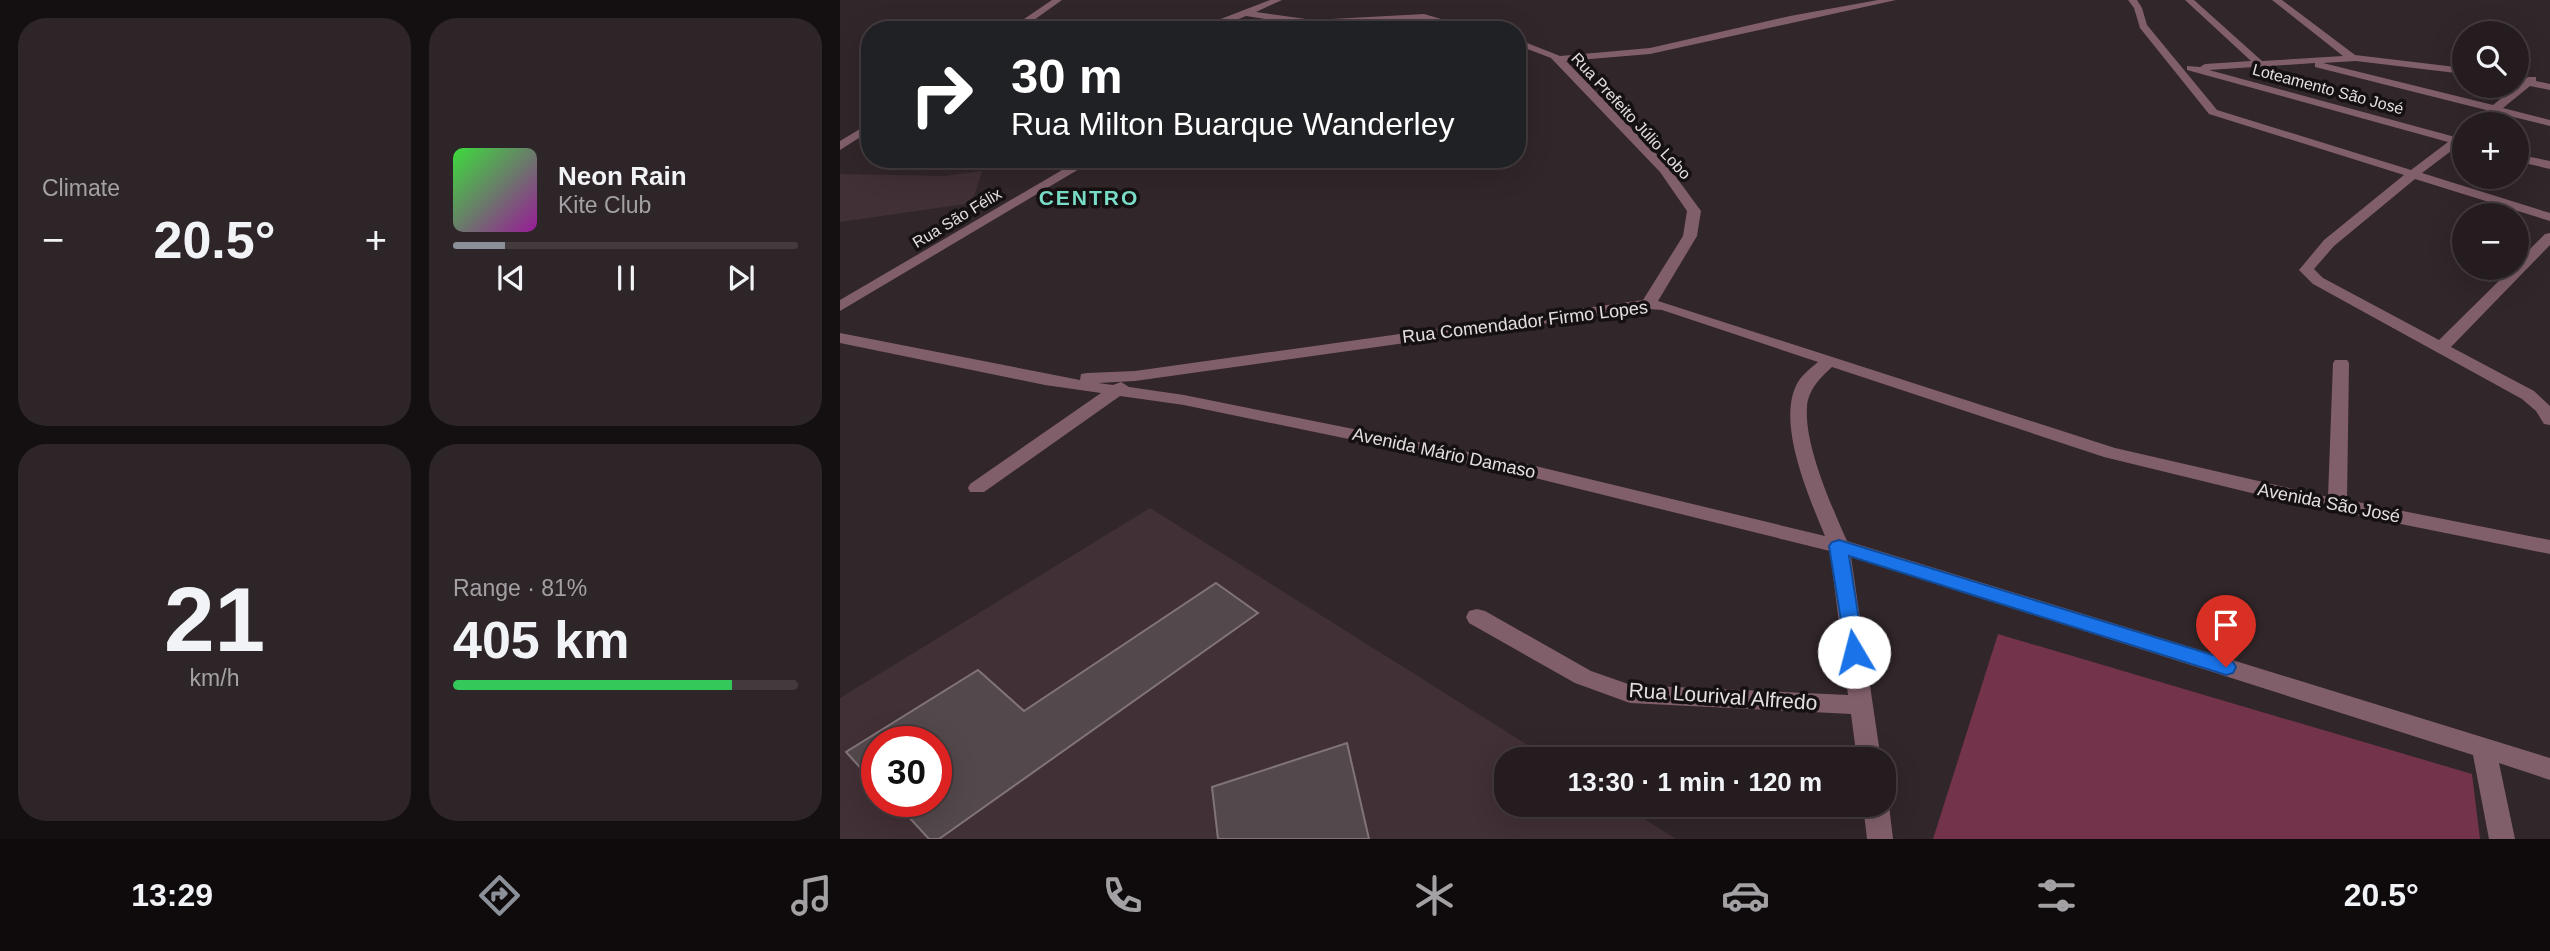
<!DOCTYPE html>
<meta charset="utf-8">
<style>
:root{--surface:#251c1f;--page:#2d2528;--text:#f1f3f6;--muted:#a3a1a4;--line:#423a3d;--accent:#8c9099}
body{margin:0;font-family:Arial,sans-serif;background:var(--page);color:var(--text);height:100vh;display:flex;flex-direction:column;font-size:26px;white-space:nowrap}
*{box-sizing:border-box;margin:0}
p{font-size:23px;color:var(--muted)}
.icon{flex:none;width:38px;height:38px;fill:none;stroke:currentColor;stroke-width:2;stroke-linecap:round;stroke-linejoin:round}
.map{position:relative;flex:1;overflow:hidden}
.sheet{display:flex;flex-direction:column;gap:18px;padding:18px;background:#140f11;width:840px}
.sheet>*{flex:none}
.hud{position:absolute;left:21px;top:21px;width:665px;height:147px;border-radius:28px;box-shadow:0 7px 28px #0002,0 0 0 2px var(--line);background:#202124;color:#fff;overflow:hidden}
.controls{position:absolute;left:1612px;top:21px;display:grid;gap:14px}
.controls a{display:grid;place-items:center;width:77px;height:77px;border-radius:50%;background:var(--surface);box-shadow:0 7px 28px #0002,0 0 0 2px var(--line);font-size:35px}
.speed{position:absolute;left:21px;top:726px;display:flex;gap:14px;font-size:35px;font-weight:700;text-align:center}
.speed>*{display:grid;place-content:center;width:91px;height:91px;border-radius:50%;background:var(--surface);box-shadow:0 7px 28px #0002,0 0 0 2px var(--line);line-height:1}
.speed .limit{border:10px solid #d22;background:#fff;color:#111}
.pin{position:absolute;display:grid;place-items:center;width:60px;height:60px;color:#fff;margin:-72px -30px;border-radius:50% 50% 50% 0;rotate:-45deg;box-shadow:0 0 7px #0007}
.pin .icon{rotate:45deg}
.me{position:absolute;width:77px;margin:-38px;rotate:352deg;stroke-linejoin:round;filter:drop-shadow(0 0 5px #0008)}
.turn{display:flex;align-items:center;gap:24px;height:147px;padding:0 35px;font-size:32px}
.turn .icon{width:91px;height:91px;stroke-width:2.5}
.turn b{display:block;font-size:49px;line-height:60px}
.big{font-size:52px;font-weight:700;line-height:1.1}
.sheet .tile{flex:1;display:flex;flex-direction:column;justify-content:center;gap:10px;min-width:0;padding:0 24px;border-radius:28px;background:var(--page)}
.sheet .dial{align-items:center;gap:0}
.dial b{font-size:91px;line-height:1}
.song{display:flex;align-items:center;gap:21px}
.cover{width:84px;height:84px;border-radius:10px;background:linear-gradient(135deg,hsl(120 70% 55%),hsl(300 70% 35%))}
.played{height:7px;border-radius:4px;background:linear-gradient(90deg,var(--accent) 15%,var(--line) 15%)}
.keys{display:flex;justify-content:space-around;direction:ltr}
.heat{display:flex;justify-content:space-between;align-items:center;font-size:38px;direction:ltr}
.charge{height:10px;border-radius:5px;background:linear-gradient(90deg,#34c759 81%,var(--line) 0)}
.sheet .tiles{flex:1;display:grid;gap:18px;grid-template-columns:repeat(2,1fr)}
.trip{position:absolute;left:654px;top:747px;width:402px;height:70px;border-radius:28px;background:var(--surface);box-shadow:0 7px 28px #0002,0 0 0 2px var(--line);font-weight:700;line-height:70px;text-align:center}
.menu{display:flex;height:112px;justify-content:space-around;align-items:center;background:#0f0b0c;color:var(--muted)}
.menu .icon{width:49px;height:49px}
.menu .selected{color:var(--accent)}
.menu b{font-size:32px;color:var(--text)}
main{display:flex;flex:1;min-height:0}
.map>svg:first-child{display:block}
.built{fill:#413036;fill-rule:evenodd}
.green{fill:#72334b}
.building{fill:#53484b;stroke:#817478;stroke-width:2}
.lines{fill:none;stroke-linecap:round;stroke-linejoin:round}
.minor{fill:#815f6a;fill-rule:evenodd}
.route{fill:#1a73e8;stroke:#114b97;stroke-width:2}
.labels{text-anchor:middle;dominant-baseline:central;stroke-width:7;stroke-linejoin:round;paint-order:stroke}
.far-street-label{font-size:16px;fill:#e5dee0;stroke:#151112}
.street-label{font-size:18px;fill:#e5dee0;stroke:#151112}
.far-district-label{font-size:21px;font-weight:bold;letter-spacing:2px;fill:#79ddc8;stroke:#151112}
.near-street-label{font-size:21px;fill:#e5dee0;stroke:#151112}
</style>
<main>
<section class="sheet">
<div class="tiles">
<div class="tile"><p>Climate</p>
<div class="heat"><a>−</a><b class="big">20.5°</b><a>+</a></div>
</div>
<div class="tile">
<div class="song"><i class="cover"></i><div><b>Neon Rain</b><p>Kite Club</p></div></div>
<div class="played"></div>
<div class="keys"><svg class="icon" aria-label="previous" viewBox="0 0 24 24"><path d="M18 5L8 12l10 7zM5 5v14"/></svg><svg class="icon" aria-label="pause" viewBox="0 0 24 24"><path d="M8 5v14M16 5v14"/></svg><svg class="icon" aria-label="next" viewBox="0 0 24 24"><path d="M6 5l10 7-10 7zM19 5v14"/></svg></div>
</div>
<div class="tile dial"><b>21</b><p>km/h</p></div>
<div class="tile"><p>Range · 81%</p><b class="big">405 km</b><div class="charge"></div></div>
</div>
</section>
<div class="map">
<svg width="1710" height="839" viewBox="0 0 1710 839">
<rect width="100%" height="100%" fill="#312629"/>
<!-- built -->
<g class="built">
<polygon points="142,171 132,203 0,222 0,174 105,176"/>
<path d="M310,508l400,251 -43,1v45h115l54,34h-836v-141zM37,742h59v60h-59z"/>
</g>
<!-- green -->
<polygon class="green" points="1158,634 1632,774 1640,839 1093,839"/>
<!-- building -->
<g class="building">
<polygon points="376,583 418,613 99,839 89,839 55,802 96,802 96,742 37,742 37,786 6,752 138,670 184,711"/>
<polygon points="507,743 529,839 378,839 372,787"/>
</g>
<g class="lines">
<!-- minor -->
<g class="minor">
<polygon points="212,0 222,0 194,20 331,23 360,27 430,0 442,0 416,12 473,20 584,14 639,30 622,30 584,20 473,26 406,16 371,30 186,26 180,30 168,30"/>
<path d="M1038,0h18l-246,54 -84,7 102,105 33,45 -4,25 -39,65 457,147 213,49 5,-134 2,-3h12l2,3 -2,137 203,40v14l-278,-56 -168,-41 -272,-90c-12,11 -24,23 -25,40 -3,38 25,100 40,134l703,217v22l-51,-17 16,76h-26l-16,-84 -622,-198 30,203h-24l-6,-46 -221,-11 -55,-20 -106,-60 -3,-6 3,-6 8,-2 8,2 106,60 40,14 217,10 -18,-144 -307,-76 -339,-70 -64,-9 -136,96h-14l-2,-4 2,-4 131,-91 -56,-8 -205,-42v-10l240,47 1,-6 6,-1 48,-2 508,-71 40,-64 4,-25 -27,-39 -109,-114 -34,-13v-6l43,17 90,-8 140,-32zM808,309l14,1 156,52c-7,6 -15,12 -20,20 -23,39 11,115 27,154l-302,-73 -339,-68 -55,-8 -8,-5 -8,3 -15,-2 37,-2z"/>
<polygon points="1288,0 1297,0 1302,8 1307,25 1377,110 1571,170 1608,142 1347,70 1347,66 1360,67 1365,64 1411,61 1345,0 1354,0 1422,61 1503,56 1432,0 1442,0 1515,55 1624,68 1624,74 1516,61 1483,63 1653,105 1688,77 1696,77 1696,81 1710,84 1710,90 1690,86 1663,108 1710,120 1710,126 1657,113 1643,124 1630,124 1646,110 1475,67 1475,63 1369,70 1615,137 1624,132 1624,147 1619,145 1582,173 1710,213 1710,221 1575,179 1494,246 1474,269 1483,278 1599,340 1672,268 1676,268 1676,263 1705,234 1710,233 1710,245 1611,347 1694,391 1710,406 1710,425 1704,424 1696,411 1682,399 1473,284 1459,270 1484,240 1564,175 1369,114 1300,28 1294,8"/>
<polygon points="30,123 30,131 0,150 0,141"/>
<polygon points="1676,154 1710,161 1710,169 1676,161"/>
<polygon points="241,159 256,159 0,311 0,300"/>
<polygon points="1045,797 1049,805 1053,839 1027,839 1023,805 1045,805"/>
</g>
</g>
<!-- route -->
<polygon class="route" points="999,540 1386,659 1393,662 1396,667 1393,673 1386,675 1009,556 1024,652 1021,658 1014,660 1007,658 989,546 992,542"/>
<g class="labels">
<!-- far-street labels -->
<g class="far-street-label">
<text transform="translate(1488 89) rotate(15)">Loteamento São José</text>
<text transform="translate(791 116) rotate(47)">Rua Prefeito Júlio Lobo</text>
<text transform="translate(117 218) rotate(-31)">Rua São Félix</text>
</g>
<!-- street labels -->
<g class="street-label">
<text transform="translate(685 322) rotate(-7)">Rua Comendador Firmo Lopes</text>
<text transform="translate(604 453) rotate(12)">Avenida Mário Damaso</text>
<text transform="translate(1489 503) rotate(11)">Avenida São José</text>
</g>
<!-- far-district labels -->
<g class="far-district-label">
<text x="249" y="197">CENTRO</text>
</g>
<!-- near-street labels -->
<g class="near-street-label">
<text transform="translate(883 696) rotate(4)">Rua Lourival Alfredo</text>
</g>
</g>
</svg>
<div class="controls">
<a><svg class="icon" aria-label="search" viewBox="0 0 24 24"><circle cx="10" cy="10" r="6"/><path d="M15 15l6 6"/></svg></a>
<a>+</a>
<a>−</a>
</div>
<div class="speed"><div class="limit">30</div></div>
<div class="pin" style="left:1386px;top:667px;background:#d93025"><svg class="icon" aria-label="arrive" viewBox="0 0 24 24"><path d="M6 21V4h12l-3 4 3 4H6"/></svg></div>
<svg class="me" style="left:1014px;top:652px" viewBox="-20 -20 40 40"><circle r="19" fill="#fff"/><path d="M0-13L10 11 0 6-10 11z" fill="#1a73e8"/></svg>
<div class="trip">13:30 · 1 min · 120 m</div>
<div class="hud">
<div class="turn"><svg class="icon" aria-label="right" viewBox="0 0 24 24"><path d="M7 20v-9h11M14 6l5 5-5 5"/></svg><div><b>30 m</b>Rua Milton Buarque Wanderley</div></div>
</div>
</div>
</main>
<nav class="menu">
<b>13:29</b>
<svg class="icon selected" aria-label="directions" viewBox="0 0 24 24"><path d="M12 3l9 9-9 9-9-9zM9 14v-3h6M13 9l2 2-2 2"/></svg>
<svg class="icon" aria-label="music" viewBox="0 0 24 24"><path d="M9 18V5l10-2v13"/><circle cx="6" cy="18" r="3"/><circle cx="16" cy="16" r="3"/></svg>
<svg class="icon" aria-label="phone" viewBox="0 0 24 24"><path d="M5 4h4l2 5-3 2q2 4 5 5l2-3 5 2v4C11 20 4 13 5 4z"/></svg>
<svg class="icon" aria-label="climate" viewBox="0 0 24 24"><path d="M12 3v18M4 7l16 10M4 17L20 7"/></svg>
<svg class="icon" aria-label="car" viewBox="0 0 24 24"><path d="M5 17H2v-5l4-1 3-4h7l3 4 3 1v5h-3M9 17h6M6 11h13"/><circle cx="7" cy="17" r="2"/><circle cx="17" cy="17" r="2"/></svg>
<svg class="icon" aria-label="filters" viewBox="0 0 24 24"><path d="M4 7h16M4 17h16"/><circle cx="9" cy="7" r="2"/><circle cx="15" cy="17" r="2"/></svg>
<b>20.5°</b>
</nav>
